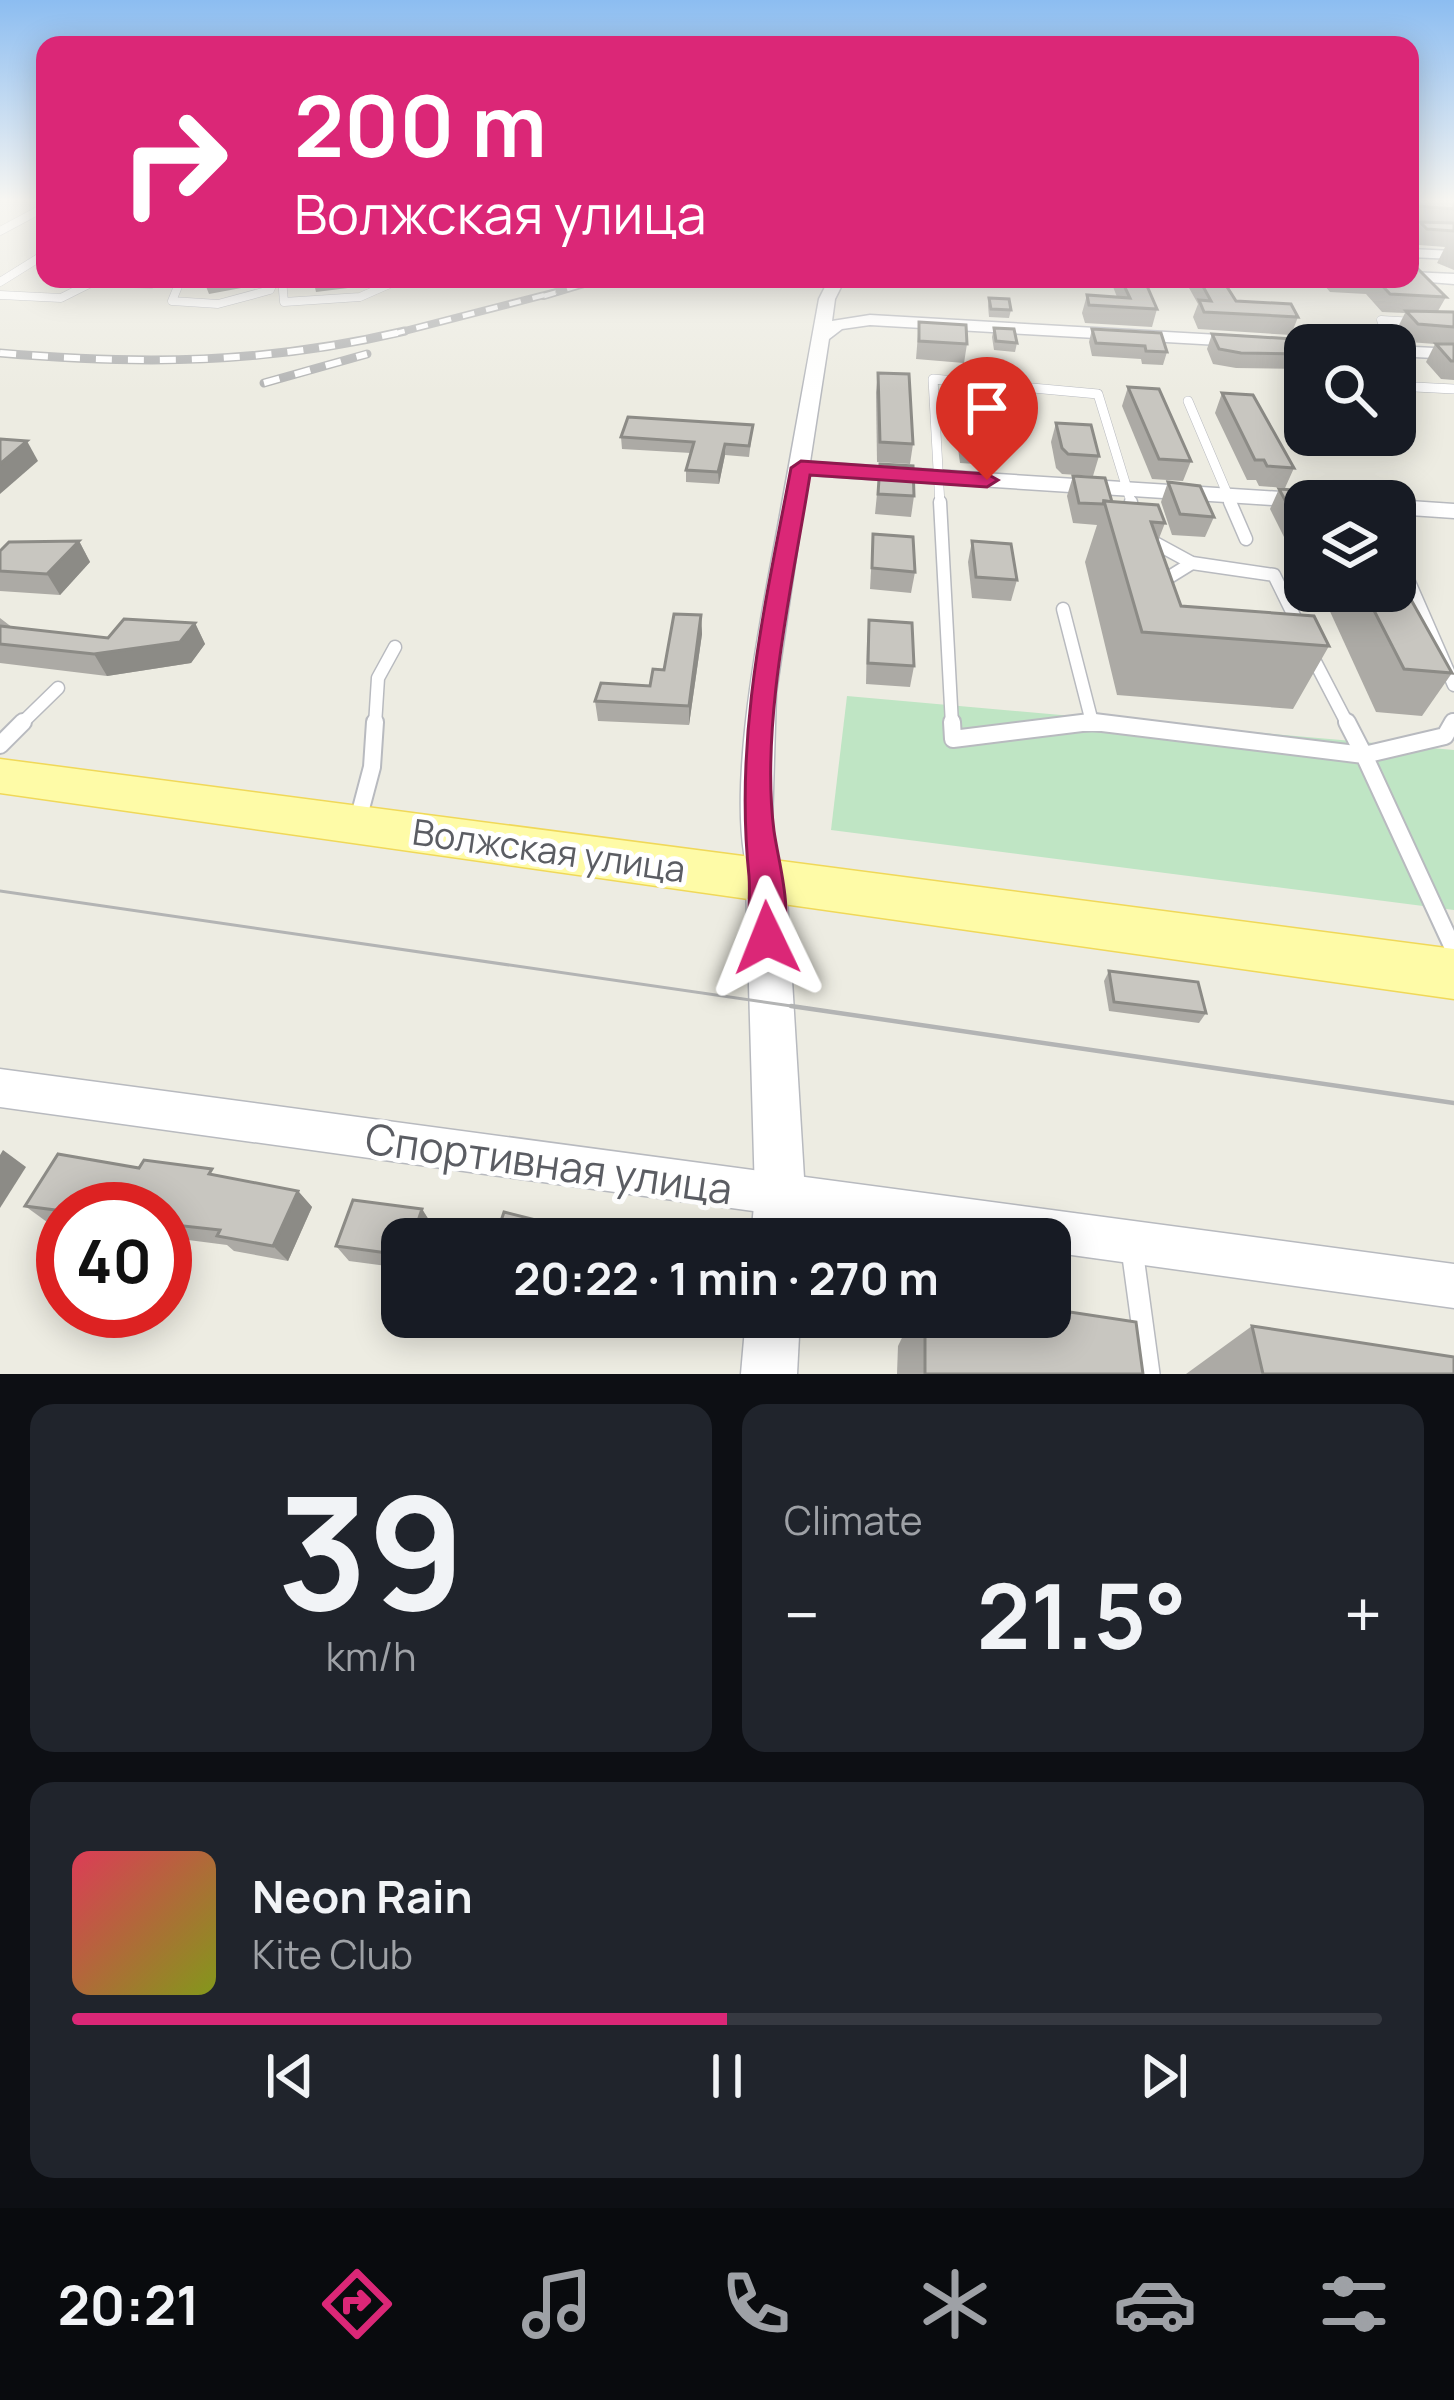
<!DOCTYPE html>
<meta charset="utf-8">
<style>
:root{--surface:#171b24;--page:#20242c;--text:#f1f3f6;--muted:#9ea1a6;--line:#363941;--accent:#db2777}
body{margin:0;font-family:Manrope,sans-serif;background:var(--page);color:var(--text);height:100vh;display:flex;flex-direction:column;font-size:45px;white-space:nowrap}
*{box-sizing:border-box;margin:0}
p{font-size:39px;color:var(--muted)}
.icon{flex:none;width:66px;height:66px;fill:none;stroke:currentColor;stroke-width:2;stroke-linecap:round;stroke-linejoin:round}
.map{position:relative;height:1374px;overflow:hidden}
.panel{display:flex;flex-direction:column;gap:30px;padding:30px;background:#0d0f14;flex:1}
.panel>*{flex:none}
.guide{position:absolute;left:36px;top:36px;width:1383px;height:252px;border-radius:24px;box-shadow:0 6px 30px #0003;background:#db2777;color:#fff;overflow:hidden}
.buttons{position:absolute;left:1284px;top:324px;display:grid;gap:24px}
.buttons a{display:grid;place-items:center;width:132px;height:132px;border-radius:24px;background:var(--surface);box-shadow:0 6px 30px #0003;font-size:60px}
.speed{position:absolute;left:36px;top:1182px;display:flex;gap:24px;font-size:60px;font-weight:700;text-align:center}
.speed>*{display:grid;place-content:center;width:156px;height:156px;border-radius:50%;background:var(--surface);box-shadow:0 6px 30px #0003;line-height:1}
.speed .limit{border:18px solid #d22;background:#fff;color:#111}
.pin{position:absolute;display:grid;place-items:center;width:102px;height:102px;color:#fff;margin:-123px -51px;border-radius:50% 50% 50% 0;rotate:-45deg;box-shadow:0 0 12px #0007}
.pin .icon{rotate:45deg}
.me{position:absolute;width:132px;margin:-66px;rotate:358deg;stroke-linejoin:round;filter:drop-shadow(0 0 9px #0008)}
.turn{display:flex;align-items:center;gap:42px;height:252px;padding:0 60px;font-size:54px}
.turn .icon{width:156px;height:156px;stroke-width:2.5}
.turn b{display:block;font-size:84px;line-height:102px}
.big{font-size:90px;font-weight:700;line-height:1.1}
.panel .tile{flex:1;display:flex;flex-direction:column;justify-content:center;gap:18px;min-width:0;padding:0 42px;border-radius:24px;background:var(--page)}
.panel .dial{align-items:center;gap:0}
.dial b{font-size:156px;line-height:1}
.song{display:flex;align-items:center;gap:36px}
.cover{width:144px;height:144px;border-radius:18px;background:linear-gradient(135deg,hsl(350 70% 55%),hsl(70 70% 35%))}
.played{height:12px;border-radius:6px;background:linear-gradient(90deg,var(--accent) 50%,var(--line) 50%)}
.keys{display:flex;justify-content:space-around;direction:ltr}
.heat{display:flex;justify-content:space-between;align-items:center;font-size:66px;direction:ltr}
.panel .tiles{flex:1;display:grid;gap:30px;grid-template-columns:1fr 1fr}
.tile:last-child{grid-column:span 2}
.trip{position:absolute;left:381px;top:1218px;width:690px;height:120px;border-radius:24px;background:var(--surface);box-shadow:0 6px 30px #0003;font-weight:700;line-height:120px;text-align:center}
.menu{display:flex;height:192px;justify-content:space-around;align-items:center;background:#090b0e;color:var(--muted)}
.menu .icon{width:84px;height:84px}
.menu .on{color:var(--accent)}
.menu b{font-size:54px;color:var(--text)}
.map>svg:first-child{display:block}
.green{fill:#bfe5c4}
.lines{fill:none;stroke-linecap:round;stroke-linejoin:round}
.service-far4-casing{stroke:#b8babf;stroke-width:9}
.service-far3-casing{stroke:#b8babf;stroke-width:10}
.service-far2-casing{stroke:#b8babf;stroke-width:15}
.service-far1-casing{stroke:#b8babf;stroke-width:20}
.service-casing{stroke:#b8babf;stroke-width:24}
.minor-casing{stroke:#b8babf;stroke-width:3}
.tertiary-casing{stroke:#b8babf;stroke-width:3}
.primary-casing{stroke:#f0d859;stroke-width:3}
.service-far4{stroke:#fff;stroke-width:8}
.service-far3{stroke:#fff;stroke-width:9}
.service-far2{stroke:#fff;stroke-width:12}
.service-far1{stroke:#fff;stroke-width:16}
.service{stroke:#fff;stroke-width:21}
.minor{fill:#fff;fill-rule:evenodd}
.tertiary{fill:#fff;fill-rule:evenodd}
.primary{fill:#fefba7;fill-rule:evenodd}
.tram-far1{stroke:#b3b4b4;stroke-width:3}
.tram{stroke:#b3b4b4;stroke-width:4.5}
.rail-far1-casing{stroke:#b3b4b4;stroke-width:8}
.rail-casing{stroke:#b3b4b4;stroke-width:9}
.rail-far1{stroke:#fff;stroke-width:4.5;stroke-dasharray:12;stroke-linecap:butt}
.rail{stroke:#fff;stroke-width:6;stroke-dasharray:16;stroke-linecap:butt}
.wall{fill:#acaaa5}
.shaded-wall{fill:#8c8b86}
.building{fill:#c8c6c0;stroke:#8c8b86;stroke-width:3}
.route{fill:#db2777;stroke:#8e194d;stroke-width:3}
.labels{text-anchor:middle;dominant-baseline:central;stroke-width:10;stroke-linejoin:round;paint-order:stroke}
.street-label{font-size:36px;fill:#5b5d63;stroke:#fff}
.near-street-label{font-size:42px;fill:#5b5d63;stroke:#fff}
</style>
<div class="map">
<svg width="1454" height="1374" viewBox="0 0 1454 1374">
<rect width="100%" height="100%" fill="#edece2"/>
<!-- green -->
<polygon class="green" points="847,696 1454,750 1454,910 831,830"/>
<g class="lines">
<!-- service-far4 casing -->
<g class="service-far4-casing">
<g id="service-far4">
<polyline points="1410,230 1454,232"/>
<polyline points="0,231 45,207"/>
<polyline points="123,279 116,283 151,284 158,279"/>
<polyline points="181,279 172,301 218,304 270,290 275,279"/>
<polyline points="282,279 284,302 360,297 401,279"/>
<polyline points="0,282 45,254"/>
<polyline points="0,295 61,298 99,279"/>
<polyline points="1386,334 1381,320 1415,322"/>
</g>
</g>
<!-- service-far3 casing -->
<g class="service-far3-casing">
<g id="service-far3">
<polyline points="1383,331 1400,351"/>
<polyline points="1395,386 1454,389"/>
<polyline points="1188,401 1232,505"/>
<polyline points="940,505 933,379 1098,394 1132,505"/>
</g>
</g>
<!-- service-far2 casing -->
<g class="service-far2-casing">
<g id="service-far2">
<polyline points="940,502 952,725"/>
<polyline points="1131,502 1133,517"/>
<polyline points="1230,502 1246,539"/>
<polyline points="1146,538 1192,563 1274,575 1302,632"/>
<polyline points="1395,550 1454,685"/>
<polyline points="1160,588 1158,584 1192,563"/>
<polyline points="1063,609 1092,722"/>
<polyline points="1310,652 1348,725"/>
<polyline points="20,725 58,688"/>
<polyline points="375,725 378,678 395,647"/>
<polyline points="1066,725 1118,725"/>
<polyline points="1451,725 1454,720"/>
</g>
</g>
<!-- service-far1 casing -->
<g class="service-far1-casing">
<g id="service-far1">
<polyline points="952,722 953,739 1090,722"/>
<polyline points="1094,722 1364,755 1454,950"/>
<polyline points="1347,722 1364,755 1445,736 1453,722"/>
<polyline points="0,745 23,722"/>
<polyline points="358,820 372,767 375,722"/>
</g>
</g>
<!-- service casing -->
<g class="service-casing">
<polyline id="service" points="1132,1249 1149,1374"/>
</g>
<!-- minor casing -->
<g class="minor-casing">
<g id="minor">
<polygon points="1410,249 1454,251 1454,259 1410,257"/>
<polygon points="1410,272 1454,274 1454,284 1405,280 1410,279"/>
<path d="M829,279h16l-10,20 -3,22 38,-6 435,25 9,5h-9v5l-435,-25 -28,4 -13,10 -19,123 502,32 11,7h-18v6l-497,-32 -32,218 -4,132 10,56 -5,10 -11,4 -11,-4c-37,-74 8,-282 23,-365 14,-76 27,-151 41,-227z"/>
<polygon points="1395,346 1454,349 1454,359 1395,356"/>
<polygon points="1395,500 1454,504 1454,518 1395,514"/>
<polygon points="0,1069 1454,1264 1454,1308 1050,1252 1050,1239 955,1239 0,1107"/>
</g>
</g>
<!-- tertiary casing -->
<g class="tertiary-casing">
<g id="tertiary">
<polygon points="766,864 780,869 786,881 805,1194 803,1239 751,1239 755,1194 746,881 752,869"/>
<polygon points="746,1317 800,1317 797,1374 741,1374"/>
</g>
</g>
<!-- primary casing -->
<g class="primary-casing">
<polygon id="primary" points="0,759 1454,949 1454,999 0,793"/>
</g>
<!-- service-far4 -->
<use href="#service-far4" class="service-far4"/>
<!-- service-far3 -->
<use href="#service-far3" class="service-far3"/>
<!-- service-far2 -->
<use href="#service-far2" class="service-far2"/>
<!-- service-far1 -->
<use href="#service-far1" class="service-far1"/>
<!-- service -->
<use href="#service" class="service"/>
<!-- minor -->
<use href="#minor" class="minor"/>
<!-- tertiary -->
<use href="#tertiary" class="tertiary"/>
<!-- primary -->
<use href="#primary" class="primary"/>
<!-- tram-far1 -->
<polyline class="tram-far1" points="0,891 812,1009"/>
<!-- tram -->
<polyline class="tram" points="791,1006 1454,1103"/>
<!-- rail-far1 casing -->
<g class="rail-far1-casing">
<g id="rail-far1">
<polyline points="544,296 601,279"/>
<polyline points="393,334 556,292"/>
</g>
</g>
<!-- rail casing -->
<g class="rail-casing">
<g id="rail">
<path d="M0,353c143,12 265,11 405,-22"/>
<polyline points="264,383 367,354"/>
</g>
</g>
<!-- rail-far1 -->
<use href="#rail-far1" class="rail-far1"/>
<!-- rail -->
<use href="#rail" class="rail"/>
</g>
<!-- wall -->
<g class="wall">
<polygon points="1410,199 1454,199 1454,270 1437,263 1445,247 1419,245 1412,238 1420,223 1410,222"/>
<polygon points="1110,279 1144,279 1157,309 1152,327 1085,323 1082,313 1087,295 1117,297"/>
<polygon points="1184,279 1222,279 1236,301 1298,317 1291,335 1198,329 1193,317 1198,304"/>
<polygon points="1319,279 1410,279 1446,297 1438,311 1454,312 1454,380 1441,379 1426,362 1435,344 1409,342 1397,329 1405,313 1382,312 1366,294 1330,292"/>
<polygon points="989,298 1011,310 1009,318 989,317 988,306"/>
<polygon points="919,322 967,344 964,363 916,359"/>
<polygon points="994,328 1017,343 1015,352 994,350 992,337"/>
<polygon points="1092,329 1167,352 1163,365 1142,364 1141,359 1092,356 1089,342"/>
<polygon points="1212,334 1305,345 1305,369 1236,368 1213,364 1207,349"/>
<polygon points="878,373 913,444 910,464 877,462 876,392"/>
<polygon points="955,377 995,445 991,465 960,463 951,396"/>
<polygon points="1128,387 1191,461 1183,481 1152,479 1122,406"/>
<polygon points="1222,393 1294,468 1285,488 1259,486 1256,480 1247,480 1215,413"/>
<polygon points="1056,423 1099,456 1093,476 1062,474 1056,468 1051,442"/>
<polygon points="753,425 749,457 725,455 719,484 686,482 686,470 691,453 622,449 621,437"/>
<polygon points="880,464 914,496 911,517 875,514"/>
<polygon points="1073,476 1112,502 1165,523 1158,541 1181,606 1329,646 1293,709 1117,695 1085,562 1097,525 1073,523 1067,496"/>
<polygon points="1168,482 1214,517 1205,537 1172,535 1161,502"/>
<polygon points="1279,489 1305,501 1305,544 1287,543 1270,509"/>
<polygon points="873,534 915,572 911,593 870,589"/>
<polygon points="79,541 90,562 60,595 0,591 0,551"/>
<polygon points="972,541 1017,580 1011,601 972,598 968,562"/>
<polygon points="1324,591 1395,591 1452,673 1422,716 1376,712 1322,594"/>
<polygon points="701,615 702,634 689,725 598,721 595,701 650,686"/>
<polygon points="0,618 13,628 108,638 195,623 205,644 191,663 107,676 0,663"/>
<polygon points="869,620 914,666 910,687 866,684 867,641"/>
<polygon points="1109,971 1206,1013 1199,1023 1109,1011 1104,981"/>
<polygon points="139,1168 218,1176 298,1191 312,1207 288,1261 234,1251 227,1245 165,1237 165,1209 63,1209 63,1224 47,1222 25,1206"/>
<polygon points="422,1209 432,1225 427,1239 402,1239 402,1268 349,1261 336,1246"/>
<polygon points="912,1317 1050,1317 1143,1374 897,1374 898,1346"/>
<polygon points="1252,1326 1454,1374 1186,1374"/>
</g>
<!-- shaded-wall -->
<g class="shaded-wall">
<polygon points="203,279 256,279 257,285 209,294"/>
<polygon points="313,279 362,279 364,286 316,292"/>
<polygon points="27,441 38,461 0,494 0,464"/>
<polygon points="725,444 725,455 719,484 718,472"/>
<polygon points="79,541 90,562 60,595 47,574"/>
<polygon points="701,615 702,634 689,725 689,706"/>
<polygon points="195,623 205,644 191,663 107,676 94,654"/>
<polygon points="3,1150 26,1167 0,1208 0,1155"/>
<polygon points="298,1191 312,1207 288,1261 273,1246"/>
<polygon points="422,1209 432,1225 427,1239 412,1239"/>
</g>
<!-- building -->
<g class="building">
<polygon points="1410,199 1454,199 1454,209 1416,206 1410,216"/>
<polygon points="1420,222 1454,223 1454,231 1427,229"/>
<polygon points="1410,266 1417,268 1446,297 1390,294 1376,279 1410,279"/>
<polygon points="1121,279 1144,279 1157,309 1089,305 1087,295 1130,298"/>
<polygon points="1199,279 1222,279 1236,301 1291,304 1298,317 1204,312 1199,300 1211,301"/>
<polygon points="989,298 1009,299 1011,310 991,309"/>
<polygon points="1406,311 1454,312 1454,327 1418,324"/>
<polygon points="919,322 966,325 967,344 919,341"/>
<polygon points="994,328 1014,329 1017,343 996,341"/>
<polygon points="1092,329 1161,333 1167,352 1146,351 1145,346 1096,343"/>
<polygon points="1212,334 1309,340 1312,345 1305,345 1305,354 1241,353 1219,349"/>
<polygon points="1436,344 1454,344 1454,361 1451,361"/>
<polygon points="878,373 909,374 913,444 880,442"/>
<polygon points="955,377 985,378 995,445 964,443"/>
<polygon points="1128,387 1159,389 1191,461 1159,459"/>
<polygon points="1222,393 1253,395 1294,468 1267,466 1264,460 1255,460"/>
<polygon points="628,417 753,425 749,446 725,444 718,472 686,470 694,442 621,437"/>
<polygon points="1056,423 1091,425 1099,456 1068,454 1062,448"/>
<polygon points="0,439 27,441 0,464"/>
<polygon points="880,464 913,466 914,496 878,494"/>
<polygon points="1073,476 1105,478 1112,502 1104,501 1103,504 1079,503"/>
<polygon points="1168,482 1200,486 1214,517 1180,514"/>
<polygon points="1279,489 1308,491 1315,501 1305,501 1305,523 1297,522"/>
<polygon points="1104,501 1158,505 1165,523 1151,522 1181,606 1314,616 1329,646 1142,632"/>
<polygon points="873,534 913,537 915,572 872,568"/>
<polygon points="79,541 47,574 0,571 0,551 9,542"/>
<polygon points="972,541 1011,544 1017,580 976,577"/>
<polygon points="1395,571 1452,673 1404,669 1364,591 1395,591"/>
<polygon points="674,614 701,615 689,706 595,701 601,683 650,686 653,669 664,670"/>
<polygon points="124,619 195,623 180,642 94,654 0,644 0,626 108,638"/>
<polygon points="869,620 912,623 914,666 868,663"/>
<polygon points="1109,971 1198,982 1206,1013 1114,1002"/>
<polygon points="58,1154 139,1168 144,1160 212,1169 209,1174 298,1191 273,1246 217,1236 220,1230 165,1224 165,1209 63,1209 63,1211 25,1206"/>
<polygon points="353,1200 422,1209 412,1239 402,1239 402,1255 336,1246"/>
<polygon points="504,1212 564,1227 561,1239 495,1239"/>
<polygon points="1050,1309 1136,1322 1143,1374 925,1374 925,1317 1050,1317"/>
<polygon points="1252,1326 1454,1357 1454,1374 1263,1374"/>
</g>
<!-- sky -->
<linearGradient id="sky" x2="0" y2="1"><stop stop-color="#8cbdf1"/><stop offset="0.51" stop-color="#f7f6f2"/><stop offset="1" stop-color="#f7f6f2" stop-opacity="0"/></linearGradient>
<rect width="1454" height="392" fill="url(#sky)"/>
<!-- route -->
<path class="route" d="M801,461l186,13 11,6 -11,7 -177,-12c-17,107 -50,248 -36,356 5,35 21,84 5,118l-12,4 -12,-4c-10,-22 -4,-49 -6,-73 -15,-141 16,-270 42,-408z"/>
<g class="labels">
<!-- street labels -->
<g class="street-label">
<text transform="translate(549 850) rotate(8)">Волжская улица</text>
</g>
<!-- near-street labels -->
<g class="near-street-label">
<text transform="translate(549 1163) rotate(8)">Спортивная улица</text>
</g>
</g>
</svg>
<div class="buttons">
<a><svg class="icon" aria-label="search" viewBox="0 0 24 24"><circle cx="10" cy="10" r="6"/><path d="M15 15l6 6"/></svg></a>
<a><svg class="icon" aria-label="layers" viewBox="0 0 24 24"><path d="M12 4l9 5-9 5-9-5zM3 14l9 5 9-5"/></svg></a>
</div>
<div class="speed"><div class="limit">40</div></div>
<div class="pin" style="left:987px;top:480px;background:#d93025"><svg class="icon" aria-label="arrive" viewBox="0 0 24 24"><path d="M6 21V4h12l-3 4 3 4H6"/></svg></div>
<svg class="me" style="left:767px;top:938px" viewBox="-20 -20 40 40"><path d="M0-17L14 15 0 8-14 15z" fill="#db2777" stroke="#fff" stroke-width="4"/></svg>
<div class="trip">20:22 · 1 min · 270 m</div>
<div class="guide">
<div class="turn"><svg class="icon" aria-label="right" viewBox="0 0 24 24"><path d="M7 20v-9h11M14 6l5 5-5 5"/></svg><div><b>200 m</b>Волжская улица</div></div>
</div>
</div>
<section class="panel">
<div class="tiles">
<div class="tile dial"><b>39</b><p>km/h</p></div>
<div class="tile"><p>Climate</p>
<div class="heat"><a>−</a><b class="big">21.5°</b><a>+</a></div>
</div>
<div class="tile">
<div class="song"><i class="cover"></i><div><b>Neon Rain</b><p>Kite Club</p></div></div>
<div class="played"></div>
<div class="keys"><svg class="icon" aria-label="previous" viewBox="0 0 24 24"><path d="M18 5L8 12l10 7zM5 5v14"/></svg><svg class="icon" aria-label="pause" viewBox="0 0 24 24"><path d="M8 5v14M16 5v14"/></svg><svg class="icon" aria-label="next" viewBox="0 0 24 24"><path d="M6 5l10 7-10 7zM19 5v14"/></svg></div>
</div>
</div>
</section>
<nav class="menu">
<b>20:21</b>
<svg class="icon on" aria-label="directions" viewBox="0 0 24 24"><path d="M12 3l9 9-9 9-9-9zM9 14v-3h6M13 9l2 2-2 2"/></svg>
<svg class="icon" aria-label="music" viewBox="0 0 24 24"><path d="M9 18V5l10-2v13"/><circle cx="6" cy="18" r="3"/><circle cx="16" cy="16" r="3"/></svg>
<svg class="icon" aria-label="phone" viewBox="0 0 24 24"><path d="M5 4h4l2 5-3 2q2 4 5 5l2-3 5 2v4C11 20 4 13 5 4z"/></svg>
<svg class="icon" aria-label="climate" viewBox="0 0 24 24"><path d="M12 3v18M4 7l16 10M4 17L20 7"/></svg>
<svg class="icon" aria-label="car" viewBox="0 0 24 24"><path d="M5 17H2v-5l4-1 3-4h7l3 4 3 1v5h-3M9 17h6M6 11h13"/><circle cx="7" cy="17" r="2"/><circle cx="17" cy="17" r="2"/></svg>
<svg class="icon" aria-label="filters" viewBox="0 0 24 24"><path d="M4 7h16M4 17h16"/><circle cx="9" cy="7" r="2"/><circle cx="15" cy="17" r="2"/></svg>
</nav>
